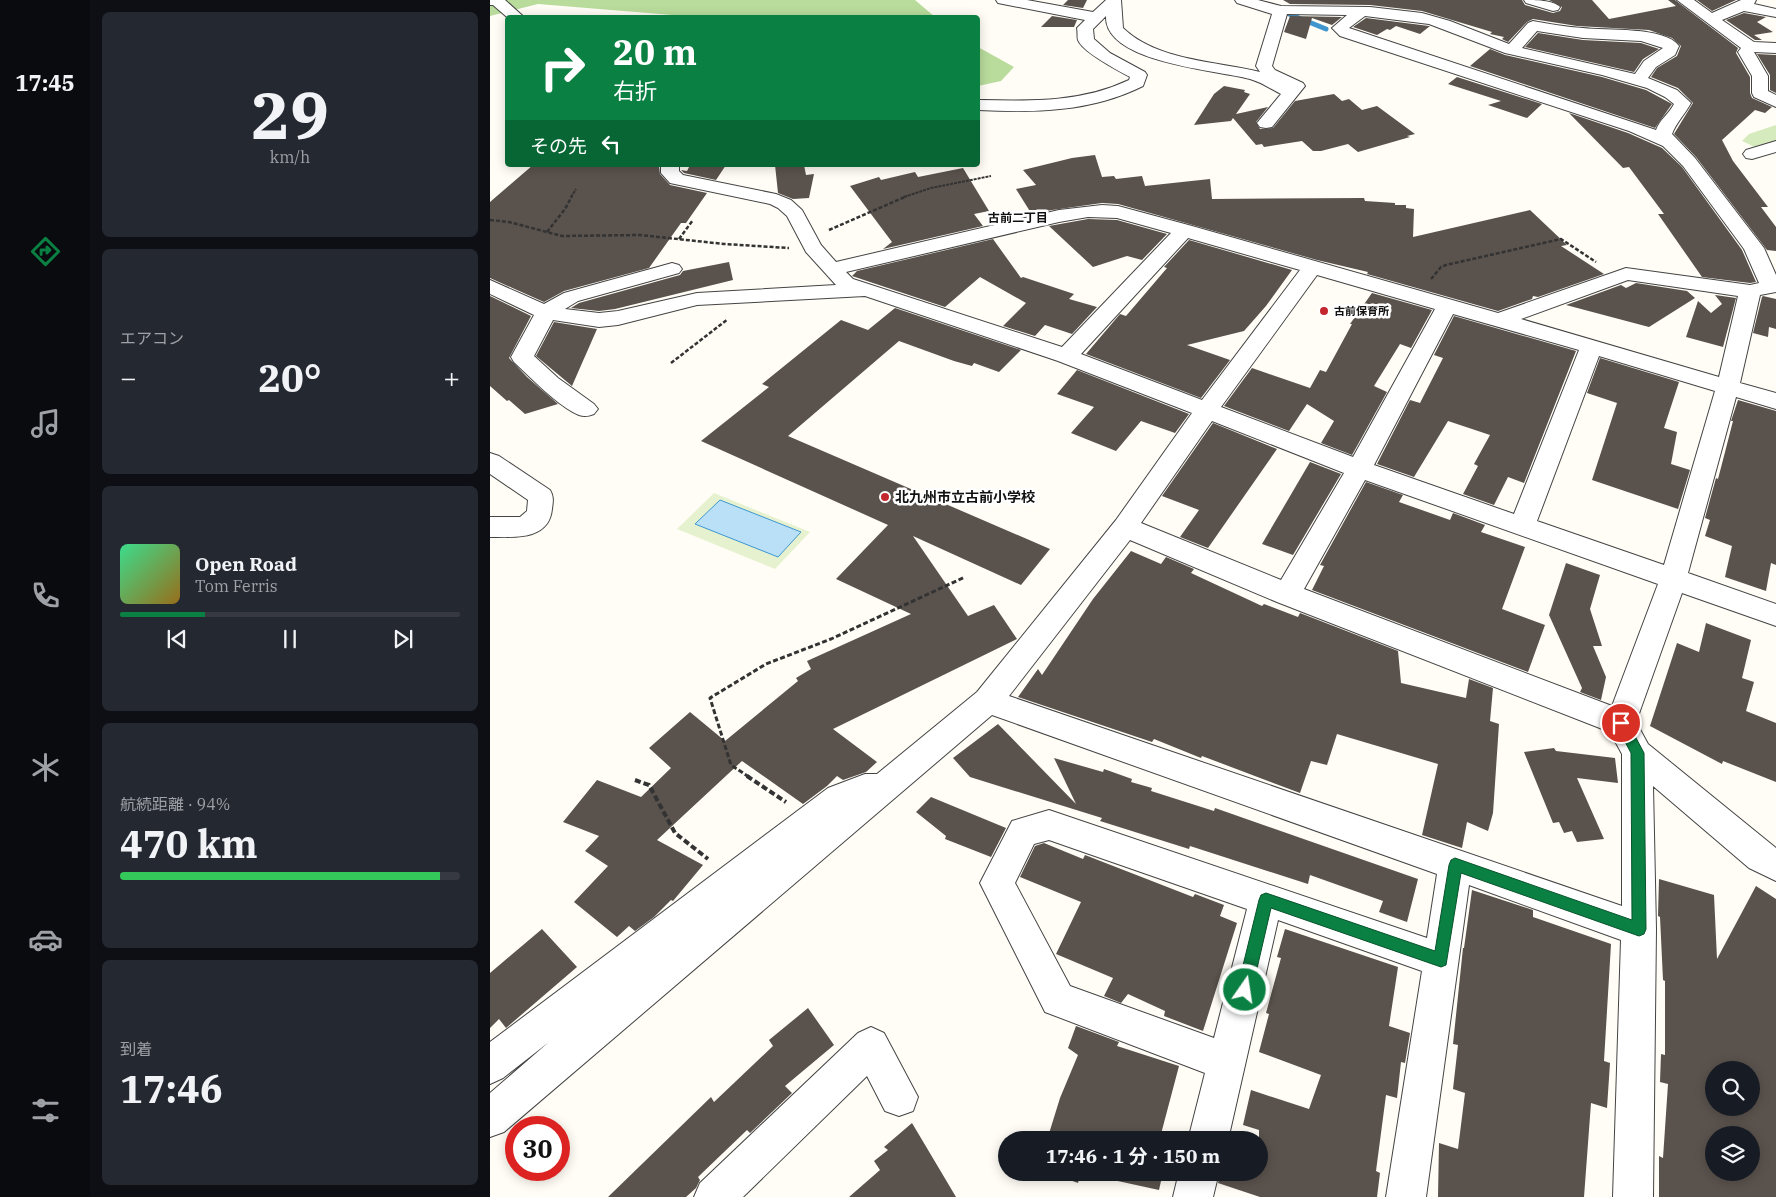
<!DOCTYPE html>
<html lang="ja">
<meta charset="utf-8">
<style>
:root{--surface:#171b24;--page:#242831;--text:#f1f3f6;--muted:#9ea1a6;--line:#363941;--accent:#0b8043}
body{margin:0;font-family:"IBM Plex Serif","Noto Sans JP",serif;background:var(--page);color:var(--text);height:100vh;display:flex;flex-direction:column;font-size:19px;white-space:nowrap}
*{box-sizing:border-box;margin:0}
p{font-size:16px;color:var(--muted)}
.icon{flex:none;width:28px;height:28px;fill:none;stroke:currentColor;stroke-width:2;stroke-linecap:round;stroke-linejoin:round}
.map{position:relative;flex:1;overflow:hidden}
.details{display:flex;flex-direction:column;gap:12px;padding:12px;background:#0d0f14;width:400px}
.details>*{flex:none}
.banner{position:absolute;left:15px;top:15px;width:475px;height:152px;border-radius:5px;box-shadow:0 2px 12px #0003;background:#0b8043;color:#fff;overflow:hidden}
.controls{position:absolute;left:1215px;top:1061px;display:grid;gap:10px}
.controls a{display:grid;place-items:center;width:55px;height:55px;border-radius:50%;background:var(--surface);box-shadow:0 2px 12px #0003;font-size:25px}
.speed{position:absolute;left:15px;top:1116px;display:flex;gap:10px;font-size:25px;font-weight:700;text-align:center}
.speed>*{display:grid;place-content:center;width:65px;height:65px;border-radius:50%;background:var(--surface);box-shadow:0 2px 12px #0003;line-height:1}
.speed .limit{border:8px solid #d22;background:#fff;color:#111}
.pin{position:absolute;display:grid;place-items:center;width:42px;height:42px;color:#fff;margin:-21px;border:2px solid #fff;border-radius:50%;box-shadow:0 1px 5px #0007}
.me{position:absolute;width:55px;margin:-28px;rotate:13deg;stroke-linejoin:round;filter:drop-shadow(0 0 4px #0008)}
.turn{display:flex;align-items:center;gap:18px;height:105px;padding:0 25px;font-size:22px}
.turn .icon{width:65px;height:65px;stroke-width:2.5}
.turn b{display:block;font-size:35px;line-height:42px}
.then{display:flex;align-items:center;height:48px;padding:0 25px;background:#0003;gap:10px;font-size:19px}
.big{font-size:38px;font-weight:700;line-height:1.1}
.details .tile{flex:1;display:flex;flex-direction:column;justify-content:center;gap:8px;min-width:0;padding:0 18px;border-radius:8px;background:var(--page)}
.details .dial{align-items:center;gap:0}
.dial b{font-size:65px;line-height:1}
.song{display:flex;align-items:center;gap:15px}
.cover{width:60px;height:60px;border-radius:8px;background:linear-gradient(135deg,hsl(150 70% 55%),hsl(40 70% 35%))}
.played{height:5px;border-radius:2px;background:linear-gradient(90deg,var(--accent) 25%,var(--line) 25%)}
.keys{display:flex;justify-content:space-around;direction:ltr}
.heat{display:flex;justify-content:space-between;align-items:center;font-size:28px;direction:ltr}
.charge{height:8px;border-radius:4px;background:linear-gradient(90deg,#34c759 94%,var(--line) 0)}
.trip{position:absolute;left:508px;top:1131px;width:270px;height:50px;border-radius:25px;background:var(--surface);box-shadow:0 2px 12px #0003;font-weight:700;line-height:50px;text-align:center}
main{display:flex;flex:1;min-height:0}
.tabs{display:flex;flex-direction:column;width:90px;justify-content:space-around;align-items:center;background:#090b0e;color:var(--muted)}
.tabs .icon{width:35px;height:35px}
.tabs .on{color:var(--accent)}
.tabs b{font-size:22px;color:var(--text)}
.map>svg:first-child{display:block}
.green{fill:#d5ebbd}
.forest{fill:#b9dc9c}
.pitch{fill:#e6f2cf}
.water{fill:#b9e0f7;stroke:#3f96cf}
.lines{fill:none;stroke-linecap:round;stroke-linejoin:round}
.stream{stroke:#3f96cf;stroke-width:5}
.building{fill:#5a524d;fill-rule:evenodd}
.minor-casing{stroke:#444;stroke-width:2}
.path-far3{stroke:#333;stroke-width:2;stroke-dasharray:3 1;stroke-linecap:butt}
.path-far2{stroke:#333;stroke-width:2.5;stroke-dasharray:4 2;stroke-linecap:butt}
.path-far1{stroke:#333;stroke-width:3;stroke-dasharray:5 2.5;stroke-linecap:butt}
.path{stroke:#333;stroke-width:4;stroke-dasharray:6 3;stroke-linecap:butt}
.minor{fill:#fff;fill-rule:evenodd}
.route{fill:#0b8043;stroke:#07532c}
.poi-dot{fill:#c4262e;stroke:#fff;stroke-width:2}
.labels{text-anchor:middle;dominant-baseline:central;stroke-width:5;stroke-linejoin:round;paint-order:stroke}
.far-poi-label{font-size:11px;font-weight:bold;fill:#111;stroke:#fff;text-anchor:start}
.far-neighbourhood-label{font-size:12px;font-weight:bold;fill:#111;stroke:#fff}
.poi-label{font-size:14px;font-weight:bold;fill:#111;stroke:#fff;text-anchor:start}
</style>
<main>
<nav class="tabs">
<b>17:45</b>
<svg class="icon on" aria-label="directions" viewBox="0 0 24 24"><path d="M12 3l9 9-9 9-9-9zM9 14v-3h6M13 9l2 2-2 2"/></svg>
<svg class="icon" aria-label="music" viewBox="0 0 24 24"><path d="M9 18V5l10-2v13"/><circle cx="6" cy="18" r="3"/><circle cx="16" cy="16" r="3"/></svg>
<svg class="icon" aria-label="phone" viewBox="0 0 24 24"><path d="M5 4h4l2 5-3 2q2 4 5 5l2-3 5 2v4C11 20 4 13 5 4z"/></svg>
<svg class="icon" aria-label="climate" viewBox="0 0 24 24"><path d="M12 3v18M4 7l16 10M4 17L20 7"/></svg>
<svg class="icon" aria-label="car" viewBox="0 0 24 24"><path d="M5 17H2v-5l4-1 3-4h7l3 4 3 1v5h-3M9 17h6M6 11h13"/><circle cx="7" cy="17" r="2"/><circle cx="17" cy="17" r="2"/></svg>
<svg class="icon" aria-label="filters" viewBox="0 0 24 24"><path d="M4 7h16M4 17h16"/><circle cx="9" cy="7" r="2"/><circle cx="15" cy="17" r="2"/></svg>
</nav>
<section class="details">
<div class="tile dial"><b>29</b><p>km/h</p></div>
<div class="tile"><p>エアコン</p>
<div class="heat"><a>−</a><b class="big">20°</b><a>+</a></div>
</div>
<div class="tile">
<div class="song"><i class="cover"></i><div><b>Open Road</b><p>Tom Ferris</p></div></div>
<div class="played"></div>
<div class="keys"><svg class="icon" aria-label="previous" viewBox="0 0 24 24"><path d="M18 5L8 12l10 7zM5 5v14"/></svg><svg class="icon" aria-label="pause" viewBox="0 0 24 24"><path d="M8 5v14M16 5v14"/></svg><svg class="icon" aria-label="next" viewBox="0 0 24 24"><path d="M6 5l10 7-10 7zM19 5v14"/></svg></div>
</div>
<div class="tile"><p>航続距離 · 94%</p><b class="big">470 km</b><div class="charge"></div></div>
<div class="tile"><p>到着</p><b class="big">17:46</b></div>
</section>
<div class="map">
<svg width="1286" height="1197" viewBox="0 0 1286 1197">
<rect width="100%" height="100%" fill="#fffdf5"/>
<!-- green -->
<polygon class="green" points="1286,125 1286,142 1267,148 1252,141 1259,134"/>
<!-- forest -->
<g class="forest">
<polygon points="0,0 425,0 445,17 219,18 48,4 0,16"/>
<polygon points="488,47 524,67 511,81 488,86"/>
</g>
<!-- pitch -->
<polygon class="pitch" points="224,493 320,532 285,569 187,529"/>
<!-- water -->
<polygon class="water" points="230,500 311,532 288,557 205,524"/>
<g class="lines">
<!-- stream -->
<polyline class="stream" points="799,14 836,29"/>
</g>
<!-- building -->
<g class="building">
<polygon points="578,0 597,0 593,8 573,5"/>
<polygon points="793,0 1032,0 1035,5 1063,13 1070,11 1072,7 1059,0 1102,0 1119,19 1186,6 1178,0 1185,0 1248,48 1246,53 1260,77 1260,93 1262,98 1282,107 1275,113 1265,110 1232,140 1243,161 1278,207 1271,207 1286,227 1286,251 1277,250 1206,157 1184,134 1203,103 1188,88 1161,77 1167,68 1187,56 1191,46 1182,38 1159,30 1087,26 1043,19 1037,22 1018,42 1012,39 1014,37 1000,34 1002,32 932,11 880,5 800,4"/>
<polygon points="1207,0 1246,0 1222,11"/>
<polygon points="1254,13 1276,17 1267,22 1283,32 1264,35 1272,40 1265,40 1236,20"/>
<polygon points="562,16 587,20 584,27 551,27"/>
<polygon points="800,16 852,17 842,25 822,18 816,39 794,32"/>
<polygon points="876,18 939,26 940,26 930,34 906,26 900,30 897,29 887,35 863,27"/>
<polygon points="1048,33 1093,40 1151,43 1169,49 1153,59 1144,72 1035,47"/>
<polygon points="1000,49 1015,55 1112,77 1156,90 1182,104 1165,128 980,66"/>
<polygon points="1267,54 1286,55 1286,93 1280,90 1280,75"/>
<polygon points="967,77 1052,104 1037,118 998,105 1011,101 958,84"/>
<polygon points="734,86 755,90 754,92 760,94 746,114 778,107 766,122 770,129 783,128 805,101 844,94 852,101 859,99 872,110 887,106 925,134 917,136 920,137 868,152 858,144 831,151 823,151 812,141 774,147 772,144 766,145 743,118 741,121 704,125 724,94"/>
<polygon points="1079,113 1138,133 1172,148 1192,167 1252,250 1266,282 1260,283 1212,277 1168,214 1174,214 1139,167 1133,168"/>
<polygon points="605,155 612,177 624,176 626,179 652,176 655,186 720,179 722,199 874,198 875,201 905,203 905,205 916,205 916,208 924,209 923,237 1040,210 1077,245 1071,246 1114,274 1048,297 1043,296 1042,299 1008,311 877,274 878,272 827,260 628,204 612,203 541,213 526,189 546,185 533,170 582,158"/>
<polygon points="43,165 164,165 169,166 170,174 180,185 217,193 196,223 191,223 159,268 74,291 54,302 0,278 0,202"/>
<polygon points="200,165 236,165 226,180 194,173 191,170 197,171"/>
<polygon points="285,165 314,165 316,175 324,174 319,198 303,199 288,193"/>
<polygon points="473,168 499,211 484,214 493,226 393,249 402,242 360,186 389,177 391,180 425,172 428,177"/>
<polygon points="598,219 627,220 677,234 652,260 637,256 603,267 559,226"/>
<polygon points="503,239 531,278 533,277 584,294 579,299 607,307 582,334 555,325 545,336 513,326 536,303 490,277 455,307 362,276 367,271"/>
<polygon points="699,240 802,270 776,306 754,331 697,345 740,360 711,398 596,354 630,314 636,316 677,268 674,267"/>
<polygon points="239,262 243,280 125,309 109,311 81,308 89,303 190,275 193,271"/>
<polygon points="1146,283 1197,291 1205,298 1159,327 1076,305 1131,285 1136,288"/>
<polygon points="882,293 942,310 921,348 910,344 884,386 897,392 862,455 831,443 844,421 817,404 799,431 734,406 762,368 820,388 830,370 836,372 862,324 860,324"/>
<polygon points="1225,295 1246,298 1233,347 1196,337 1208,301 1221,313 1232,304"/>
<polygon points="0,296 41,316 19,358 37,377 68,404 35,414 19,400 17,401 0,386"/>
<polygon points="1273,296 1286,299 1286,329 1279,327 1278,337 1263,333 1272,297"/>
<polygon points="405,308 531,350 509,372 484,363 482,366 464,361 409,341 298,436 560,549 531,585 423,536 478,616 504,605 527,639 343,729 387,762 376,772 353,780 347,776 337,786 313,804 252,761 167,840 213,865 183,901 181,900 164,917 145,931 139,926 127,937 84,902 118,866 95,851 109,836 73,822 107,780 151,797 181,768 159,748 200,712 235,741 308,681 306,678 321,669 317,661 421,614 346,579 398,525 211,441 279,387 272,384 351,320 378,330"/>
<polygon points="964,316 1086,351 1034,483 1018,477 1004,505 973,494 988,466 984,464 1000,435 958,421 924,477 887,464 920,400 930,403 953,358 944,355"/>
<polygon points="64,322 107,329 82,386 46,356"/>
<polygon points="1110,358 1189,382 1174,428 1187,432 1181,464 1200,470 1188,509 1102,480 1127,403 1097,393"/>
<polygon points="587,370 699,414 685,433 651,421 626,451 581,433 604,407 567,394"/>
<polygon points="1248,400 1286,411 1286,565 1281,563 1276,591 1235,577 1242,546 1215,536 1220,520 1215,518 1226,478 1228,479 1234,456 1243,421 1241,421"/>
<polygon points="723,423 787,449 718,548 690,537 709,510 672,496"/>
<polygon points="820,462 851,474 803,555 772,544"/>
<polygon points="876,482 913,495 909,502 960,520 963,513 995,525 991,532 1035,547 1012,609 1055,625 1038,672 822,590 834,566 830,565"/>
<polygon points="641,551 671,564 676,557 704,569 701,573 772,606 774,604 808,617 810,613 908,651 911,683 976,698 979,679 1003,688 1000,721 1009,724 1003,813 998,831 977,822 972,848 932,835 948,764 847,734 837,765 821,761 810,793 712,756 711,758 664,739 662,742 528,697 548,669 552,675 603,599"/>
<polygon points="1076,563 1110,575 1100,609 1112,646 1103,646 1116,677 1111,700 1090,692 1092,688 1059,615"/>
<polygon points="1216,623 1261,640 1252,678 1264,682 1256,711 1286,723 1286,782 1233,761 1232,764 1160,726 1187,643 1209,652"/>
<polygon points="508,724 586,804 564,758 613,772 614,769 642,779 641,782 662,788 661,791 724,811 725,808 928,879 917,922 889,912 893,901 820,875 818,884 700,846 699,849 610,821 612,818 480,777 463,758"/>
<polygon points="1064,748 1066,751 1125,758 1128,783 1087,778 1114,839 1087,842 1082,831 1074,833 1069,822 1063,823 1034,752"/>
<polygon points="441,797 516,828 501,857 455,839 456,836 426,812"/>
<polygon points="554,843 593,859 595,855 703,897 705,894 734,905 730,916 747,923 713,1031 674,1016 675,1011 638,994 631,1003 614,996 623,978 566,954 591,902 530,877 545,846"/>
<path d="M1169,879l55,16 3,64 39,-73 20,13v298h-117v-41l4,2 5,-74 -8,-2 1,-28 4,1v-74l-2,-1 -3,-63 -2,-1zM1224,1070h37v38h-37zM1224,1135h37v37h-37z"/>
<polygon points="982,890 1043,910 1043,917 1121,944 1114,1061 1120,1063 1117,1108 1101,1103 1094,1197 948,1197 949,1143 968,1149 975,1093 963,1089 968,1045 963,1044 973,948 974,948"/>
<polygon points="52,929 87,967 16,1028 9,1019 0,1028 0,973"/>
<polygon points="795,929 908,967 899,1026 920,1033 915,1063 911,1062 907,1098 896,1095 886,1171 890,1173 887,1197 770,1197 728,1183 731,1172 769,1172 769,1130 753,1125 761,1090 819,1109 831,1075 769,1052 779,1014 776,1013 791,958 787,957"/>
<polygon points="318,1008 344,1045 295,1086 302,1093 260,1133 257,1130 208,1177 210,1180 206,1188 196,1197 118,1197 221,1097 224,1102 283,1046 279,1040"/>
<polygon points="586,1026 629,1042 627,1046 689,1066 671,1134 682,1137 681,1140 557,1140 570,1098 588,1055 578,1048"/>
<polygon points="422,1123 466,1197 359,1197 390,1170 384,1161 398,1150 394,1147"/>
<polygon points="557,1172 673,1172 669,1190 591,1173 588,1183"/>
</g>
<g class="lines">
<!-- minor casing -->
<g class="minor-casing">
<g id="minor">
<polygon points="0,0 15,0 35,18 18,18 3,5 0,5"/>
<path d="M506,0h31l66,12 13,-12h15l2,28c34,33 93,33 137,44l-4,-6 16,-52 -35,-11 -2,-3h23l23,6 89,1 52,6 28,8 59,23 19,-21 5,-2c17,3 33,6 50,7 22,3 82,-2 96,18l-4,9 -19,12 -8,11 29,12 14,13c-6,11 -15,20 -19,31l23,24 69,90 12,27v17l-16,3 -20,88 36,10v16l-40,-12 -48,176 88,31v22l-94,-33 -46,129 12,22 128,104v33l-27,-13 -96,-82 3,143 -3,268h-40l8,-257 -152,-55 -43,312h-40l36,-226 -144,-51 -50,220h-40l17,-67 -160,-61 -65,-129 32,-62 37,-11 378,128 10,-64 -445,-159 -488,417 -14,5v-44l59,-51 -46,36 -13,6v-42l338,-254 37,-14h12l100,-82 139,-172 76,-107 -134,-52 -193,-65 -168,9 -79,20 -19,2 -46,-7 -19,36 24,22 36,26 4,5 -4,5c-5,2 -9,3 -15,1 -20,-8 -49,-38 -65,-53l-3,-5 23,-42 -44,-21v-14l54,24 20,-11 101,-28 7,-2 7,2 3,4 -3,4 -101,28 -13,8 34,4 19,-2 79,-18 139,-8 -30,-33 -19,-36 -9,-8 -8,-4 -100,-21 -9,-10v-8h18v6l4,4 93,19 15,6 11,10 19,35 15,17 223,-52 43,-5 16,1 74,20 306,87 128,-45 124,17 9,-2 -15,-34 -61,-83 -20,-20 -34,-15 -289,-95 -8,-8 15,-13 -60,-1 -15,52 3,4 28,13 2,3 -33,41 -6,1 -6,-1 -3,-4 24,-29c-10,-5 -20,-12 -31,-15 -33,-9 -146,-16 -144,-63l-13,13 1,10 16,14 35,19 2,3 -4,11c-52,26 -109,27 -165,24v-10c52,1 103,3 151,-20l1,-3c-11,-6 -48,-25 -52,-37 -1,-3 0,-8 -1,-12l8,-8 -82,-16 -5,-1zM875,16l64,8 76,29 97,22 45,13 18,9 9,7c-5,10 -14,15 -18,26l-307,-102zM1047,31l46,7 58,3 22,7 -19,13 -9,13 -113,-26zM598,217l29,1 54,15 -109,114 -209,-68 -7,-7 213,-50zM698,238l112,32 -98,130 -121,-46zM827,275l118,34 -82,148 -132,-50zM1138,280l110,16 -19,81 -198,-58zM963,314l126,36 -65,164 -140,-49zM1109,356l116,35 -51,174 -127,-44zM722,421l132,52 -63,107 -140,-57zM875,480l293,104 -46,122 -308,-117zM640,540l147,62 333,130 12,22v152l-613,-210zM559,840l198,69 -33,129 -144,-52 -55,-103 19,-39z"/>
<path d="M1034,0c11,0 29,0 36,7l-2,3 -5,1 -27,-8z"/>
<polygon points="1187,0 1204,0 1222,13 1251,0 1266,0 1264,4 1286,9 1286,17 1254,11 1232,20 1264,42 1286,43 1286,53 1264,52 1278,76 1278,91 1286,95 1286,107 1264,97 1262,93 1262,76 1248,52 1251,48"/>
<polygon points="1286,141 1286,152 1262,159 1256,158 1253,154 1256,150"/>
<path d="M0,453l9,3 51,34c4,7 3,11 2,19 -3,32 -39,28 -62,28v-20h30l7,-6 1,-11 -38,-26z"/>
<polygon points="381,1027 394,1033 428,1097 423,1111 409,1116 395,1111 377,1076 253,1197 204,1197 210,1183 368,1033"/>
<polygon points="689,1172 729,1172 723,1197 683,1197"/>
</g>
</g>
<!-- path-far3 -->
<g class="path-far3">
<polyline points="81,197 86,189"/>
<polyline points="414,197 441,188 501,176"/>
</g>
<!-- path-far2 -->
<g class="path-far2">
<polyline points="0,220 19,222 72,236 150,235 234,244 299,248"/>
<polyline points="339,230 417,196"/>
<polyline points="57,232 75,209 82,196"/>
<polyline points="189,239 203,220"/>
<polyline points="941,279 951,267 956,265 1071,239 1106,262"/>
<polyline points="181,363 238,319"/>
</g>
<!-- path-far1 -->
<polyline class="path-far1" points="259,777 241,765 220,698 276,664 341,639 475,577"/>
<!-- path -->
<g class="path">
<polyline points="257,776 296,802"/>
<polyline points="145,780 159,785 185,833 218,859"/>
</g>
<!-- minor -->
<use href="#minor" class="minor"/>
</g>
<!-- route -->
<polygon class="route" points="1131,718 1136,719 1154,753 1156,929 1154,934 1149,936 971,873 956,965 951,967 781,908 762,990 760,995 755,997 749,995 747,990 769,900 771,895 776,893 945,951 959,865 961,860 965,858 1142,920 1141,753 1125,723 1127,719"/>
<!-- markers -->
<g class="poi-dot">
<circle cx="834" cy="311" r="5"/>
<circle cx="395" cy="497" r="5"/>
</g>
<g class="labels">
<!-- far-poi labels -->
<g class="far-poi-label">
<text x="844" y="311">古前保育所</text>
</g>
<!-- far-neighbourhood labels -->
<g class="far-neighbourhood-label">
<text x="528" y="217">古前二丁目</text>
</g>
<!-- poi labels -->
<g class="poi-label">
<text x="405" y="497">北九州市立古前小学校</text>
</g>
</g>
</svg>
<div class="controls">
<a><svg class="icon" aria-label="search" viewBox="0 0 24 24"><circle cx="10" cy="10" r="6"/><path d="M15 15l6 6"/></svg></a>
<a><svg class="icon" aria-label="layers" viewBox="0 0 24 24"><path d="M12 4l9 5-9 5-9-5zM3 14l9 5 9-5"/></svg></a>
</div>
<div class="speed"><div class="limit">30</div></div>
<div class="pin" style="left:1131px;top:723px;background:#d93025"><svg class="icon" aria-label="arrive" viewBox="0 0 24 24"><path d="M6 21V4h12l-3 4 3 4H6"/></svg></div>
<svg class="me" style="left:755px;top:990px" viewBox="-20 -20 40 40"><circle r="17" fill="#0b8043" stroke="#fff" stroke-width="3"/><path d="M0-11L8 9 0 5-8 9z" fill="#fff"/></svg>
<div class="trip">17:46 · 1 分 · 150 m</div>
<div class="banner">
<div class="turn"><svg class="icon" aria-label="right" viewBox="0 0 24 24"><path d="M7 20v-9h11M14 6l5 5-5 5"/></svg><div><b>20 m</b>右折</div></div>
<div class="then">その先<svg class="icon" aria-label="left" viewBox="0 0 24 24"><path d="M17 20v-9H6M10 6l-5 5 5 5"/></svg></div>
</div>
</div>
</main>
